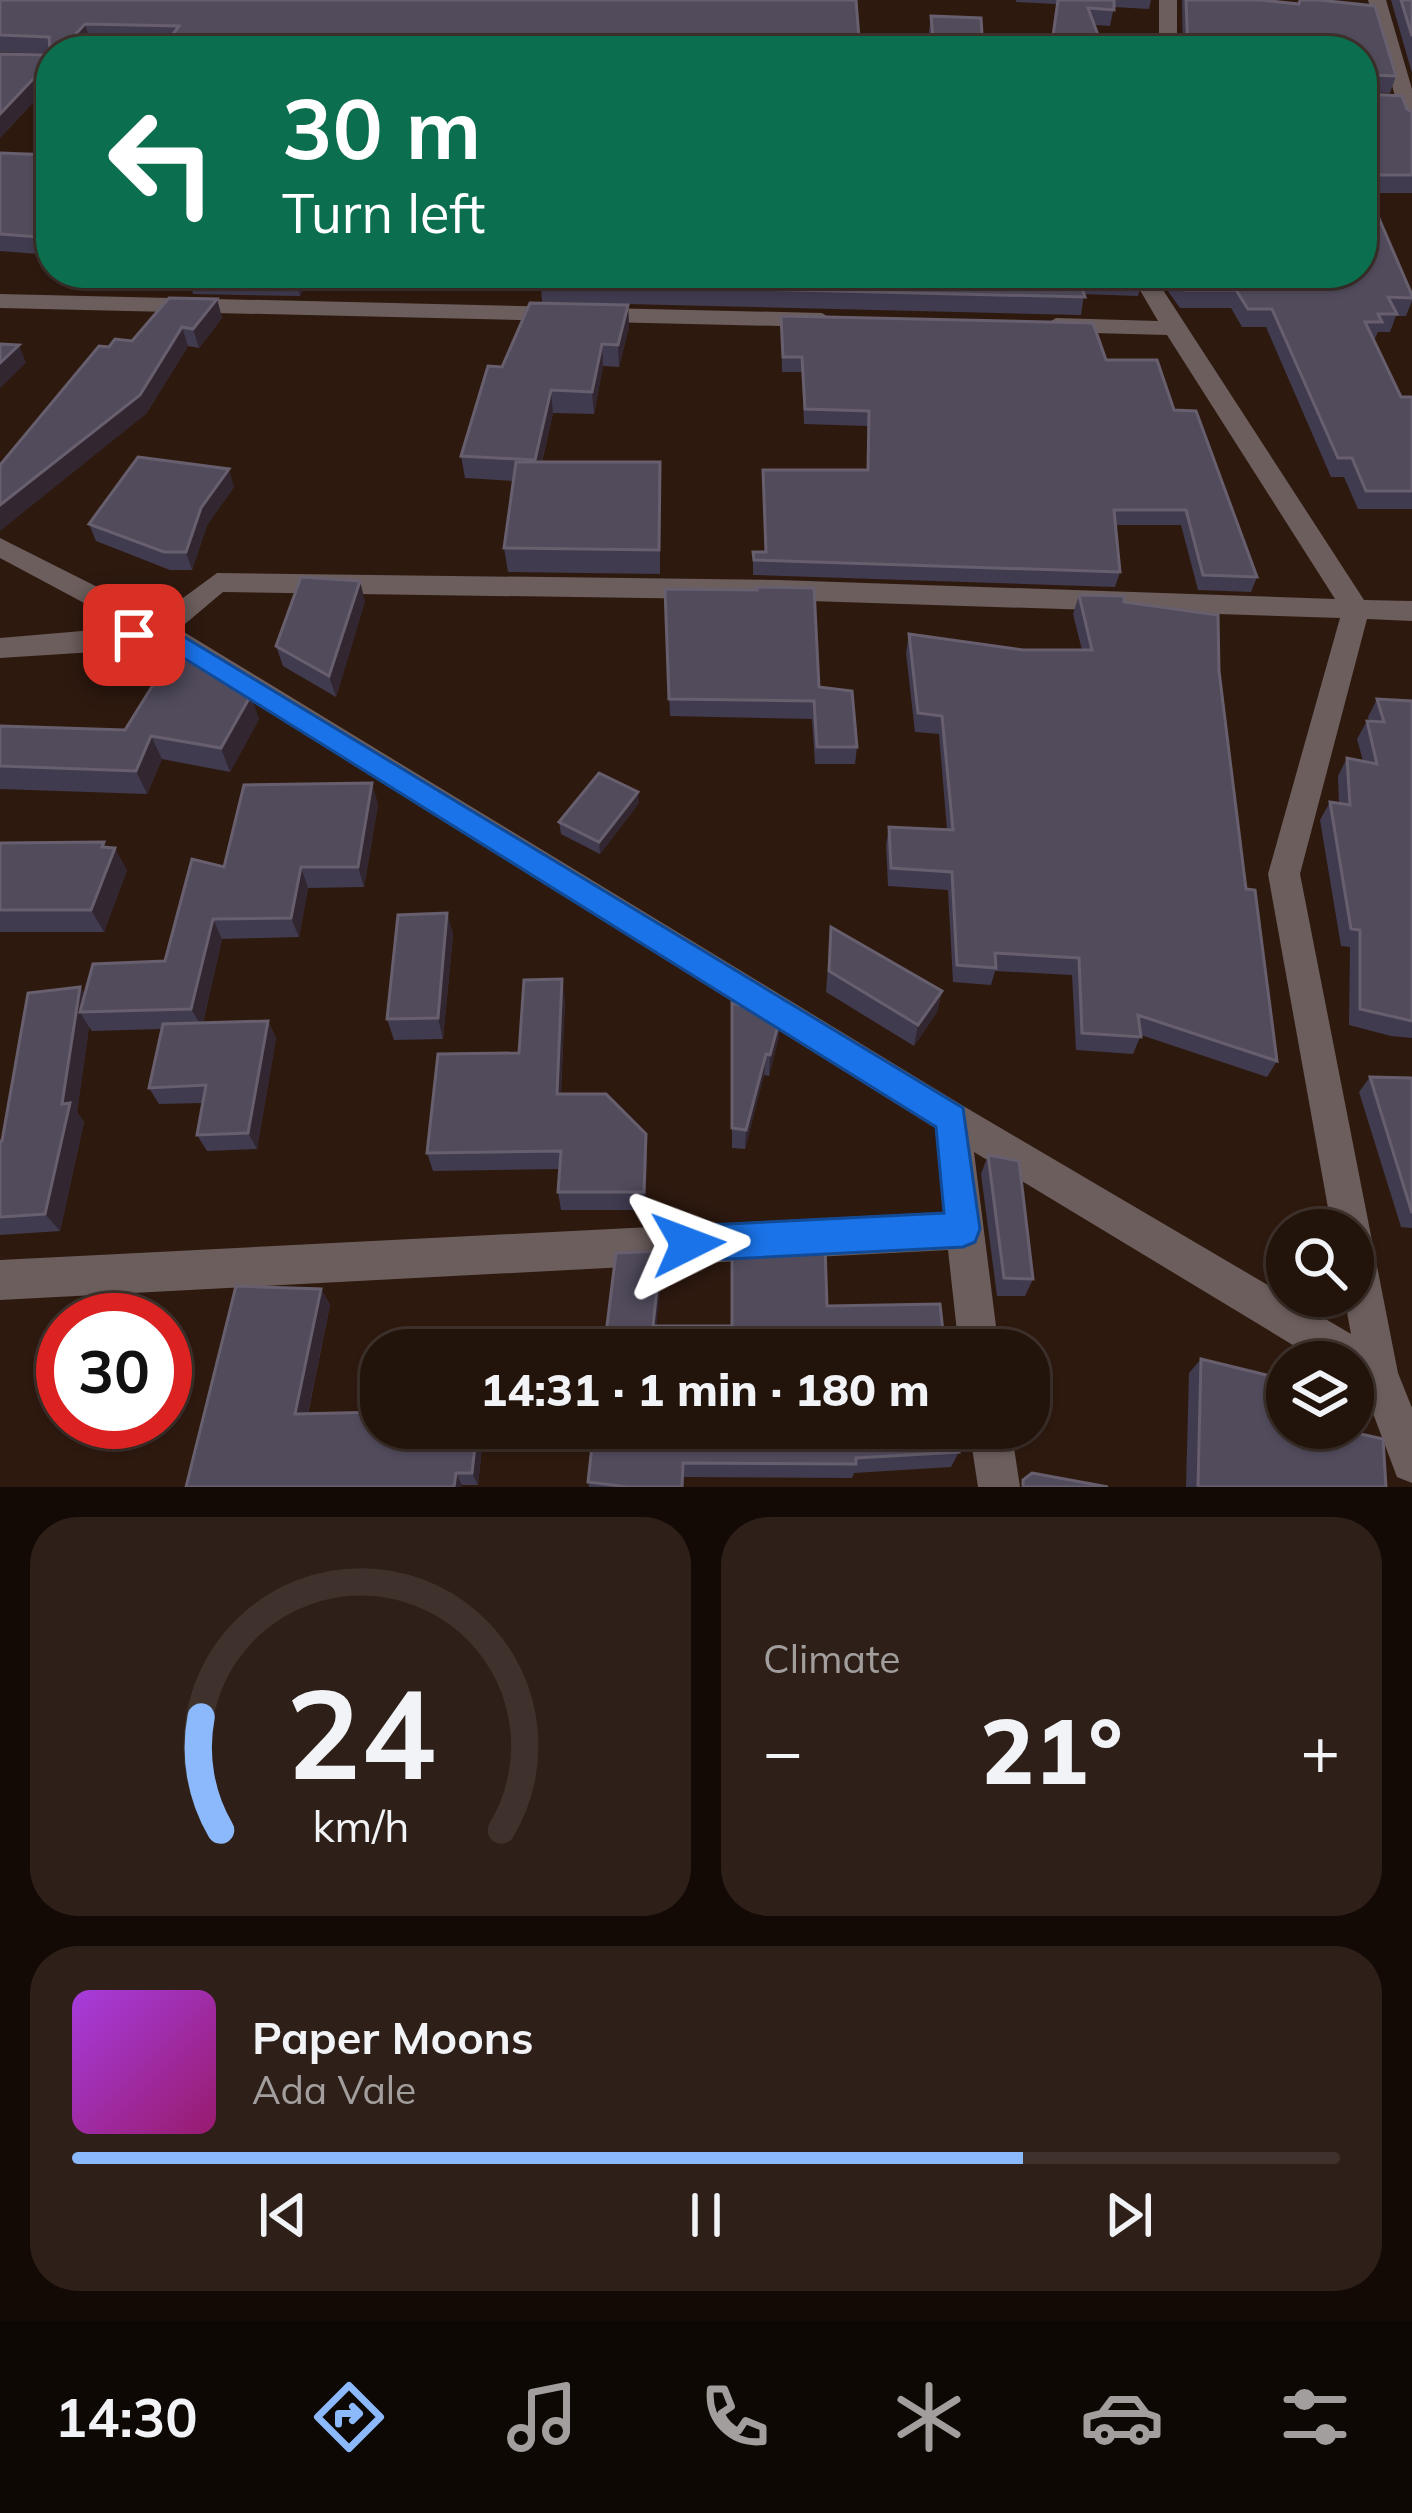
<!DOCTYPE html>
<meta charset="utf-8">
<style>
:root{--surface:#22130b;--page:#2e2019;--text:#f1f3f6;--muted:#a29e9d;--line:#3f322c;--accent:#8cb9fc}
body{margin:0;font-family:Mulish,sans-serif;background:var(--page);color:var(--text);height:100vh;display:flex;flex-direction:column;font-size:45px;white-space:nowrap}
*{box-sizing:border-box;margin:0}
p{font-size:39px;color:var(--muted)}
.icon{flex:none;width:66px;height:66px;fill:none;stroke:currentColor;stroke-width:2;stroke-linecap:round;stroke-linejoin:round}
.map{position:relative;height:1487px;overflow:hidden}
.sheet{display:flex;flex-direction:column;gap:30px;padding:30px;background:#130a06;flex:1}
.sheet>*{flex:none}
.guide{position:absolute;left:36px;top:36px;width:1341px;height:252px;border-radius:48px;box-shadow:0 3px 9px #0004,0 0 0 3px var(--line);background:#0b6e4f;color:#fff;overflow:hidden}
.controls{position:absolute;left:1266px;top:1209px;display:grid;gap:24px}
.controls a{display:grid;place-items:center;width:108px;height:108px;border-radius:50%;background:var(--surface);box-shadow:0 3px 9px #0004,0 0 0 3px var(--line);font-size:60px}
.speed{position:absolute;left:36px;top:1293px;display:flex;gap:24px;font-size:60px;font-weight:700;text-align:center}
.speed>*{display:grid;place-content:center;width:156px;height:156px;border-radius:50%;background:var(--surface);box-shadow:0 3px 9px #0004,0 0 0 3px var(--line);line-height:1}
.speed .limit{border:18px solid #d22;background:#fff;color:#111}
.pin{position:absolute;display:grid;place-items:center;width:102px;height:102px;color:#fff;margin:-51px;border-radius:24px;box-shadow:0 6px 18px #0006}
.me{position:absolute;width:132px;margin:-66px;rotate:87deg;stroke-linejoin:round;filter:drop-shadow(0 0 9px #0008)}
.turn{display:flex;align-items:center;gap:42px;height:252px;padding:0 48px;font-size:54px}
.turn .icon{width:156px;height:156px;stroke-width:2.5}
.turn b{display:block;font-size:84px;line-height:102px}
.big{font-size:90px;font-weight:800;line-height:1.1}
.sheet .card{flex:1;display:flex;flex-direction:column;justify-content:center;gap:18px;min-width:0;padding:0 42px;border-radius:48px;background:var(--page)}
.sheet .dial{align-items:center;gap:0}
.dial svg{height:312px;overflow:visible;fill:none;stroke:var(--line);stroke-width:7;stroke-linecap:round;text-anchor:middle}
.dial text{fill:var(--text);stroke:none}
.song{display:flex;align-items:center;gap:36px}
.cover{width:144px;height:144px;border-radius:18px;background:linear-gradient(135deg,hsl(280 70% 55%),hsl(320 70% 35%))}
.played{height:12px;border-radius:6px;background:linear-gradient(90deg,var(--accent) 75%,var(--line) 75%)}
.keys{display:flex;justify-content:space-around;direction:ltr}
.heat{display:flex;justify-content:space-between;align-items:center;font-size:66px;direction:ltr}
.sheet .tiles{flex:1;display:grid;gap:30px;grid-template-columns:1fr 1fr}
.card:last-child{grid-column:span 2}
.trip{position:absolute;left:360px;top:1329px;width:690px;height:120px;border-radius:48px;background:var(--surface);box-shadow:0 3px 9px #0004,0 0 0 3px var(--line);font-weight:800;line-height:120px;text-align:center}
.tab-bar{display:flex;height:192px;justify-content:space-around;align-items:center;background:#0e0804;color:var(--muted)}
.tab-bar .icon{width:84px;height:84px}
.tab-bar .on{color:var(--accent)}
.tab-bar b{font-size:54px;color:var(--text)}
.map>svg:first-child{display:block}
.lines{fill:none;stroke-linecap:round;stroke-linejoin:round}
.minor{fill:#6b5e5c;fill-rule:evenodd}
.wall{fill:#403b4f}
.shaded-wall{fill:#322730}
.building{fill:#514b5c;stroke:#675f6d;stroke-width:3}
.route{fill:#1a73e8;stroke:#114b97;stroke-width:3}
</style>
<div class="map">
<svg width="1412" height="1487" viewBox="0 0 1412 1487">
<rect width="100%" height="100%" fill="#2e190f"/>
<g class="lines">
<!-- minor -->
<g class="minor">
<rect x="1159" y="0" width="18" height="51"/>
<polygon points="1368,0 1386,0 1412,89 1412,127 1402,121"/>
<path d="M1130,273h22l212,327 48,1v20l-45,-2 -67,255 98,499 14,35v75l-15,-6 -34,-90 -10,-6v-19h-32l-347,-210 25,198h-40l-11,-100 -948,50v-40l944,-48 -9,-84 -780,-487 -45,10 -110,7v-20l129,-11 -129,-69v-20l157,79 60,-44 562,7 556,19 -168,-264 -111,-3 -11,-7 11,-7 102,3zM223,592l556,8 561,18 -72,256 64,356h21v66h-9l7,38 -386,-227 -786,-478z"/>
<polygon points="0,294 822,313 833,320 822,327 0,308"/>
<polygon points="969,1428 1011,1428 1020,1487 978,1487"/>
</g>
</g>
<!-- wall -->
<g class="wall">
<polygon points="0,0 860,51 168,51 166,44 168,42 90,41 51,51 51,83 0,138 0,54 46,54 0,52"/>
<polygon points="1016,0 1151,0 1149,9 1114,7 1110,26 1094,25 1056,4 1016,2"/>
<polygon points="1182,0 1261,0 1298,4 1299,0 1396,76 1390,93 1365,92 1412,112 1412,193 1368,193 1412,295 1412,301 1406,316 1396,316 1390,332 1378,332 1374,340 1401,397 1412,397 1412,509 1358,509 1344,477 1331,477 1266,327 1242,327 1231,308 1180,308 1155,273 1362,273 1362,51 1183,51"/>
<polygon points="1391,0 1412,0 1412,73"/>
<polygon points="931,16 983,51 931,51 929,32"/>
<polygon points="0,153 51,155 51,255 0,251"/>
<polygon points="187,273 313,273 300,296 193,294"/>
<polygon points="378,273 1000,273 1000,278 1021,279 1022,273 1140,273 1143,278 1138,296 1084,294 1081,315 542,302 541,287"/>
<polygon points="217,299 222,318 199,348 188,346 146,414 109,347 132,341"/>
<polygon points="628,305 629,327 619,367 603,366 594,414 553,413 542,462 660,462 660,574 508,572 504,548 513,481 465,478 461,456 502,367"/>
<polygon points="781,316 1106,360 1174,410 1257,577 1251,592 1198,590 1181,525 1115,525 1120,572 1115,587 753,575 753,552 765,552 763,470 867,470 868,426 804,424 802,372 782,372"/>
<polygon points="234,487 207,525 192,570 170,570 96,541 89,524"/>
<polygon points="665,589 819,687 857,747 855,764 815,764 812,719 670,716"/>
<polygon points="1079,595 1124,602 1219,671 1246,889 1277,1061 1267,1077 1141,1035 1133,1054 1076,1050 1072,975 995,971 991,985 953,982 948,890 888,886 886,845 889,827 947,830 939,734 915,732 906,653 909,634 1023,650 1082,650 1073,614"/>
<polygon points="365,601 336,697 283,666 276,646"/>
<polygon points="1377,699 1412,701 1412,1038 1391,1036 1349,1025 1350,947 1341,946 1320,820 1330,802 1339,804 1338,776 1347,758 1363,761 1357,739 1367,721 1369,721 1368,717"/>
<polygon points="259,719 230,772 162,759 147,794 0,789 0,726 125,730"/>
<polygon points="639,803 600,854 561,834 559,822"/>
<polygon points="378,804 364,887 308,888 299,937 222,939 203,1023 268,1021 276,1038 257,1149 207,1151 197,1135 203,1103 159,1104 149,1088 162,1029 92,1031 89,1027 77,1112 84,1122 60,1231 0,1235 0,1141 80,987 85,995 165,961 224,867"/>
<polygon points="0,843 107,847 127,870 104,932 0,932"/>
<polygon points="447,913 453,935 443,1039 394,1040 387,1019"/>
<polygon points="831,927 942,991 937,1012 914,1046 826,992"/>
<polygon points="565,999 561,1094 647,1152 645,1210 561,1210 558,1192 560,1169 433,1171 427,1153 519,1053"/>
<polygon points="732,1003 779,1036 769,1076 764,1075 745,1149 732,1148"/>
<polygon points="1370,1077 1412,1078 1412,1228 1401,1227 1359,1092"/>
<polygon points="988,1155 1033,1279 1025,1296 997,1296 981,1174"/>
<polygon points="321,1289 330,1305 308,1414 381,1428 484,1428 478,1485 462,1485 461,1487 186,1487"/>
<polygon points="1201,1359 1287,1428 1386,1487 1186,1487 1189,1373"/>
<polygon points="594,1428 959,1452 951,1467 854,1473 852,1478 684,1477 683,1487 589,1487 588,1482"/>
</g>
<!-- shaded-wall -->
<g class="shaded-wall">
<polygon points="85,24 90,41 81,51 60,51"/>
<polygon points="51,60 51,83 0,138 0,114"/>
<polygon points="299,273 313,273 300,296 296,279"/>
<polygon points="217,299 222,318 199,348 193,329"/>
<polygon points="628,305 629,327 619,367 618,345"/>
<polygon points="182,327 188,346 146,414 0,531 0,505"/>
<polygon points="602,344 603,366 594,414 592,392"/>
<polygon points="19,345 26,363 0,388 0,363"/>
<polygon points="551,390 553,413 537,482 535,460"/>
<polygon points="229,469 234,487 207,525 192,570 186,552 201,508"/>
<polygon points="360,581 365,601 336,697 329,676"/>
<polygon points="251,695 259,719 230,772 221,748"/>
<polygon points="151,736 162,759 147,794 136,771"/>
<polygon points="372,783 378,804 364,887 358,867"/>
<polygon points="638,792 639,803 600,854 599,842"/>
<polygon points="104,842 112,856 115,848 127,870 104,932 91,910"/>
<polygon points="301,867 308,888 299,937 291,918"/>
<polygon points="447,913 453,935 443,1039 438,1018"/>
<polygon points="213,919 222,939 202,1027 191,1009"/>
<polygon points="562,979 565,999 560,1113 557,1094"/>
<polygon points="80,987 92,1007 80,1012 89,1027 77,1112 84,1122 60,1231 45,1214"/>
<polygon points="942,991 937,1012 914,1046 918,1025"/>
<polygon points="781,1015 779,1036 769,1076 770,1055"/>
<polygon points="268,1021 276,1038 257,1149 248,1133"/>
<polygon points="766,1054 764,1075 745,1149 746,1130"/>
<polygon points="646,1134 647,1152 645,1210 644,1192"/>
<polygon points="661,1251 662,1270 655,1343 653,1326"/>
<polygon points="321,1289 330,1305 305,1427 295,1414"/>
<polygon points="477,1428 484,1428 478,1485 472,1473"/>
<polygon points="456,1473 462,1485 461,1487 454,1487"/>
</g>
<!-- building -->
<g class="building">
<polygon points="0,0 856,0 860,51 220,51 223,46 166,44 179,26 85,24 60,51 51,51 51,60 0,114 0,54 45,55 50,50 49,37 0,35"/>
<polygon points="1058,0 1114,0 1114,10 1088,8 1104,51 1051,51"/>
<polygon points="1186,0 1261,0 1299,4 1300,0 1319,0 1375,6 1396,76 1365,75 1363,90 1368,94 1402,96 1407,109 1412,112 1412,175 1362,175 1362,51 1188,51"/>
<polygon points="1401,0 1412,0 1412,36"/>
<polygon points="931,16 981,18 983,51 934,51"/>
<polygon points="0,153 51,155 51,238 0,234"/>
<polygon points="1362,179 1412,295 1412,298 1388,297 1397,314 1378,314 1382,322 1365,322 1401,397 1412,397 1412,491 1366,491 1352,458 1338,458 1272,309 1248,309 1236,290 1185,290 1173,273 1362,273"/>
<polygon points="190,273 299,273 296,279 188,276"/>
<polygon points="545,273 1000,273 1000,278 1022,279 1023,273 1140,273 1143,278 1078,276 1085,297 540,284"/>
<polygon points="169,298 217,299 193,329 182,327 140,395 0,505 0,465 99,346 109,347 115,339 132,341"/>
<polygon points="530,303 628,305 618,345 602,344 592,392 551,390 535,460 461,456 488,366 502,367"/>
<polygon points="781,316 1093,323 1106,360 1157,360 1174,410 1196,411 1257,577 1203,575 1186,510 1114,510 1120,572 754,560 753,552 766,552 763,470 868,470 869,411 805,409 802,357 783,357"/>
<polygon points="0,344 19,345 0,363"/>
<polygon points="138,457 229,469 201,508 186,552 164,552 89,524"/>
<polygon points="516,462 660,462 659,550 504,548"/>
<polygon points="301,577 360,581 329,676 276,646"/>
<polygon points="756,587 814,588 819,687 852,691 857,747 817,747 814,701 669,699 665,589 757,590"/>
<polygon points="1079,595 1124,596 1124,602 1218,615 1219,671 1246,889 1255,890 1277,1061 1138,1015 1141,1037 1082,1033 1079,958 995,953 996,968 957,965 952,872 891,868 889,827 953,830 942,716 918,713 909,634 1023,650 1092,650"/>
<polygon points="171,656 210,666 251,695 221,748 151,736 136,771 0,766 0,726 125,730"/>
<polygon points="1377,699 1412,701 1412,1021 1360,1009 1360,930 1351,929 1330,802 1350,805 1347,758 1377,764 1367,721 1384,722"/>
<polygon points="599,773 638,792 599,842 559,822"/>
<polygon points="372,783 358,867 301,867 291,918 213,919 191,1009 80,1012 93,964 165,961 192,859 224,867 244,785"/>
<polygon points="104,842 102,847 115,848 91,910 0,910 0,843"/>
<polygon points="447,913 438,1018 387,1019 398,915"/>
<polygon points="831,927 942,991 918,1025 829,971"/>
<polygon points="562,979 557,1094 606,1094 646,1134 644,1192 558,1192 561,1151 427,1153 438,1054 519,1053 524,980"/>
<polygon points="80,987 62,1104 70,1103 45,1214 0,1217 0,1141 2,1141 28,993"/>
<polygon points="732,1003 781,1015 770,1055 766,1054 746,1130 732,1128"/>
<polygon points="268,1021 248,1133 197,1135 206,1085 149,1088 163,1024"/>
<polygon points="1370,1077 1412,1078 1412,1213"/>
<polygon points="988,1155 1019,1161 1033,1279 1004,1278"/>
<polygon points="825,1246 827,1306 940,1304 945,1350 604,1350 616,1253 661,1251 653,1326 732,1326 732,1247"/>
<polygon points="236,1286 321,1289 295,1414 381,1412 381,1428 477,1428 472,1473 456,1473 454,1487 186,1487"/>
<polygon points="1201,1359 1287,1380 1287,1428 1334,1428 1383,1439 1386,1487 1198,1487"/>
<polygon points="594,1428 956,1428 959,1452 856,1458 856,1464 683,1463 682,1487 628,1487 588,1482"/>
<polygon points="1032,1473 1108,1487 1023,1487 1023,1480"/>
</g>
<!-- route -->
<polygon class="route" points="158,621 963,1108 980,1229 975,1242 963,1247 688,1261 675,1256 670,1244 675,1232 688,1226 944,1213 936,1127 155,640 134,645 122,635 125,629"/>
</svg>
<div class="controls">
<a><svg class="icon" aria-label="search" viewBox="0 0 24 24"><circle cx="10" cy="10" r="6"/><path d="M15 15l6 6"/></svg></a>
<a><svg class="icon" aria-label="layers" viewBox="0 0 24 24"><path d="M12 4l9 5-9 5-9-5zM3 14l9 5 9-5"/></svg></a>
</div>
<div class="speed"><div class="limit">30</div></div>
<div class="pin" style="left:134px;top:635px;background:#d93025"><svg class="icon" aria-label="arrive" viewBox="0 0 24 24"><path d="M6 21V4h12l-3 4 3 4H6"/></svg></div>
<svg class="me" style="left:688px;top:1244px" viewBox="-20 -20 40 40"><path d="M0-17L14 15 0 8-14 15z" fill="#1a73e8" stroke="#fff" stroke-width="4"/></svg>
<div class="trip">14:31 · 1 min · 180 m</div>
<div class="guide">
<div class="turn"><svg class="icon" aria-label="left" viewBox="0 0 24 24"><path d="M17 20v-9H6M10 6l-5 5 5 5"/></svg><div><b>30 m</b>Turn left</div></div>
</div>
</div>
<section class="sheet">
<div class="tiles">
<div class="card dial"><svg viewBox="0 0 100 80">
<path d="M14 69A42 42 0 1 1 86 69"/>
<path d="M14 69A42 42 0 0 1 9 40" stroke="#8cb9fc"/>
<text x="50" y="56" font-size="32" font-weight="700">24</text>
<text x="50" y="72" font-size="11">km/h</text>
</svg></div>
<div class="card"><p>Climate</p>
<div class="heat"><a>−</a><b class="big">21°</b><a>+</a></div>
</div>
<div class="card">
<div class="song"><i class="cover"></i><div><b>Paper Moons</b><p>Ada Vale</p></div></div>
<div class="played"></div>
<div class="keys"><svg class="icon" aria-label="previous" viewBox="0 0 24 24"><path d="M18 5L8 12l10 7zM5 5v14"/></svg><svg class="icon" aria-label="pause" viewBox="0 0 24 24"><path d="M8 5v14M16 5v14"/></svg><svg class="icon" aria-label="next" viewBox="0 0 24 24"><path d="M6 5l10 7-10 7zM19 5v14"/></svg></div>
</div>
</div>
</section>
<nav class="tab-bar">
<b>14:30</b>
<svg class="icon on" aria-label="directions" viewBox="0 0 24 24"><path d="M12 3l9 9-9 9-9-9zM9 14v-3h6M13 9l2 2-2 2"/></svg>
<svg class="icon" aria-label="music" viewBox="0 0 24 24"><path d="M9 18V5l10-2v13"/><circle cx="6" cy="18" r="3"/><circle cx="16" cy="16" r="3"/></svg>
<svg class="icon" aria-label="phone" viewBox="0 0 24 24"><path d="M5 4h4l2 5-3 2q2 4 5 5l2-3 5 2v4C11 20 4 13 5 4z"/></svg>
<svg class="icon" aria-label="climate" viewBox="0 0 24 24"><path d="M12 3v18M4 7l16 10M4 17L20 7"/></svg>
<svg class="icon" aria-label="car" viewBox="0 0 24 24"><path d="M5 17H2v-5l4-1 3-4h7l3 4 3 1v5h-3M9 17h6M6 11h13"/><circle cx="7" cy="17" r="2"/><circle cx="17" cy="17" r="2"/></svg>
<svg class="icon" aria-label="filters" viewBox="0 0 24 24"><path d="M4 7h16M4 17h16"/><circle cx="9" cy="7" r="2"/><circle cx="15" cy="17" r="2"/></svg>
</nav>
